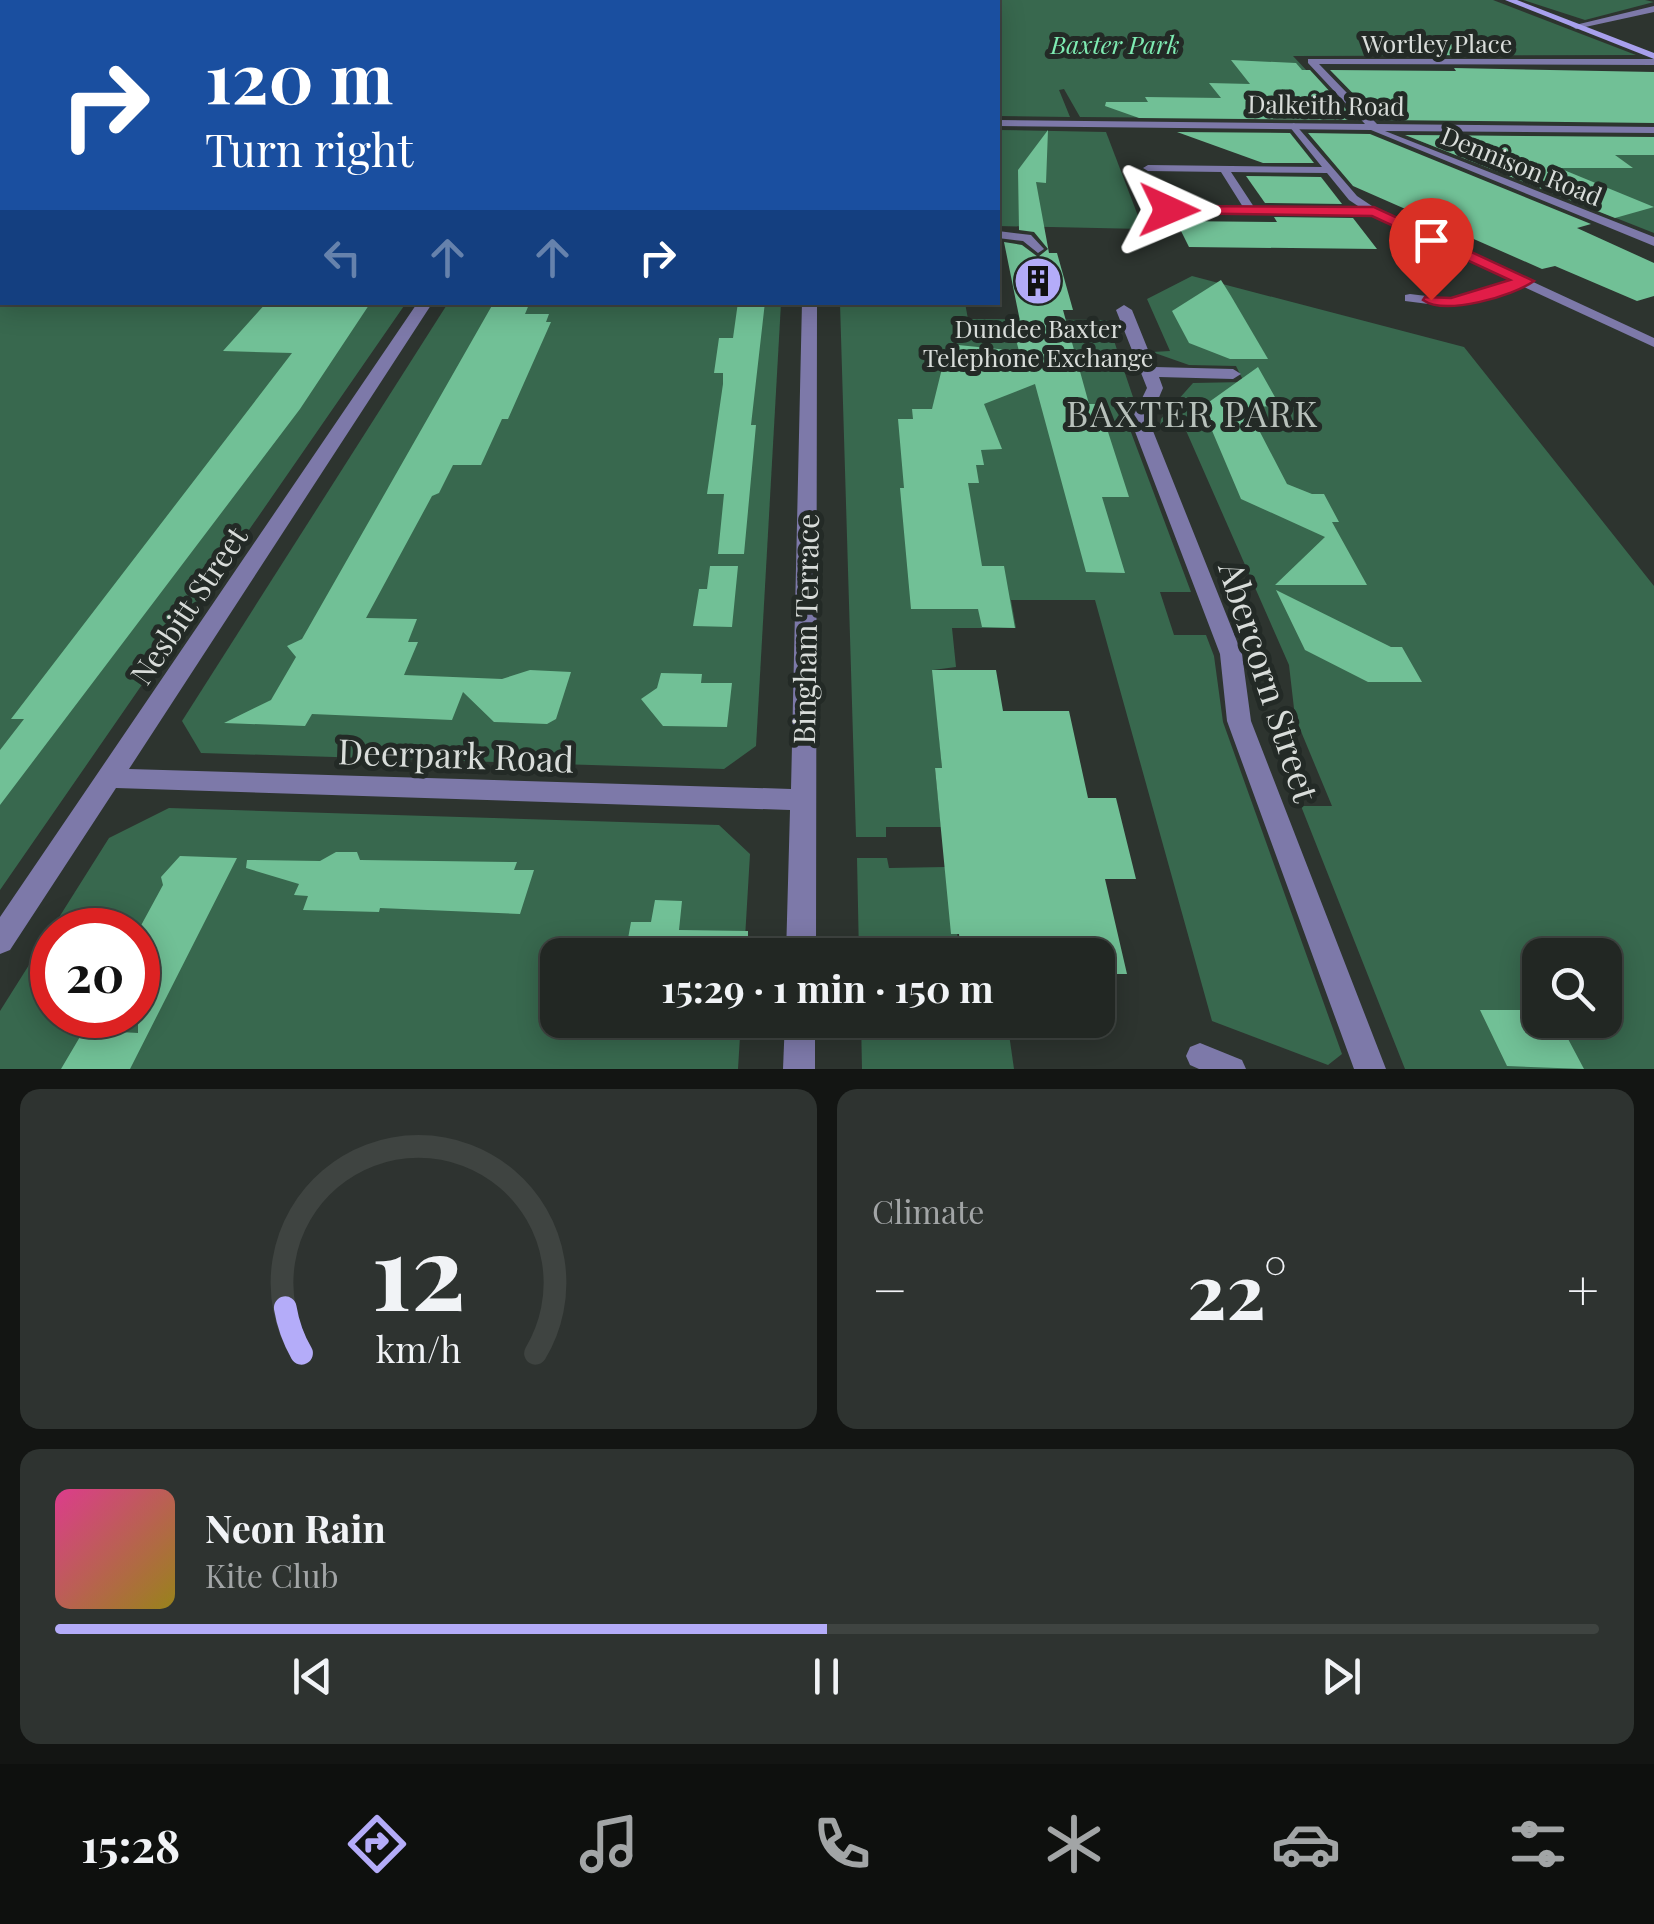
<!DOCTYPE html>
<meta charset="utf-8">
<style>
:root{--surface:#222723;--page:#2e3330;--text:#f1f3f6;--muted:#a2a5a6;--line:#3f4441;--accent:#b4acf9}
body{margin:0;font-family:"Playfair Display",serif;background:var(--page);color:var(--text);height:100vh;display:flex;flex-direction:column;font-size:38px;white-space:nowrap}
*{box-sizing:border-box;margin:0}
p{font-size:32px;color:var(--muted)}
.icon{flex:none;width:55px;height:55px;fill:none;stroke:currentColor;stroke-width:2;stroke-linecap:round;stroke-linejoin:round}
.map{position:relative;height:1069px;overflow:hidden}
.sheet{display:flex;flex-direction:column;gap:20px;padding:20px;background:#131513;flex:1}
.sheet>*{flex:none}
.guide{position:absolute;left:0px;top:0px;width:1000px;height:305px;box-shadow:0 5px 25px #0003,0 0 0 2px var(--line);background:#1a4fa0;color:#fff;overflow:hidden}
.fabs{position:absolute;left:1522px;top:938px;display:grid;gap:20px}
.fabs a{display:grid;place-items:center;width:100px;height:100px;border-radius:20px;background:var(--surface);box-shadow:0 5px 25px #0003,0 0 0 2px var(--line);font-size:50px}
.speed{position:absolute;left:30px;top:908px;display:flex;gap:20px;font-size:50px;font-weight:700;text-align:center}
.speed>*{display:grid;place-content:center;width:130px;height:130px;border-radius:50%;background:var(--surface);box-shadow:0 5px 25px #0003,0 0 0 2px var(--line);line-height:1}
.speed .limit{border:15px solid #d22;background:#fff;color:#111}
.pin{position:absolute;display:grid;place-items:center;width:85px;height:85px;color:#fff;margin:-102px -42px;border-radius:50% 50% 50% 0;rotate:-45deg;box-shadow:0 0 10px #0007}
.pin .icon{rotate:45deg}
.me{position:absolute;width:110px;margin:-55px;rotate:91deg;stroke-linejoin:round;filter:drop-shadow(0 0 8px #0008)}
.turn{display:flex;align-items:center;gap:35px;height:210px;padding:0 40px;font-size:45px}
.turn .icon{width:130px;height:130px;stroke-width:2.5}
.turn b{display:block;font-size:70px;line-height:85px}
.lanes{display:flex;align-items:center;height:95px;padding:0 40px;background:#0003;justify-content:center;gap:50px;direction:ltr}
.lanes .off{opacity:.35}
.big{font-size:75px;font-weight:700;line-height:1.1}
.sheet .card{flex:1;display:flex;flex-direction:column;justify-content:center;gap:15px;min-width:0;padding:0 35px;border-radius:20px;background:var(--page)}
.sheet .dial{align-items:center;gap:0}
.dial svg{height:260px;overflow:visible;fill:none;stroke:var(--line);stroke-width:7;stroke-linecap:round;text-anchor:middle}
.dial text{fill:var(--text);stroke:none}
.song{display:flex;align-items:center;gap:30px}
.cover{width:120px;height:120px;border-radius:15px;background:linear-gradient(135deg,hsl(330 70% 55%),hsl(50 70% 35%))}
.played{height:10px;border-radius:5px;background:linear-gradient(90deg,var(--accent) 50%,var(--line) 50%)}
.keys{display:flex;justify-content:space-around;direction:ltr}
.heat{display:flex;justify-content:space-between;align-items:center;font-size:55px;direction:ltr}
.sheet .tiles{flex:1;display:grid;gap:20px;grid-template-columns:1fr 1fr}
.card:last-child{grid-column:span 2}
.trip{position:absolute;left:540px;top:938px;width:575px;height:100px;border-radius:20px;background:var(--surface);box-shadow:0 5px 25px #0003,0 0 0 2px var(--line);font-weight:700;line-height:100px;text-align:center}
.tabs{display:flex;height:160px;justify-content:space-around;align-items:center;background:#0e100e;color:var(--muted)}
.tabs .icon{width:70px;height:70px}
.tabs .current{color:var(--accent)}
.tabs b{font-size:45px;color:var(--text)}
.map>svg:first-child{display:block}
.green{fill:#38684e;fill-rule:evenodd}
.building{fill:#71c096}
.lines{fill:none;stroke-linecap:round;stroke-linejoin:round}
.lane{fill:#7d79a9;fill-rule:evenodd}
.street{fill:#7d79a9;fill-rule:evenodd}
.secondary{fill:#a8a0ed;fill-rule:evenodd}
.route{fill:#e11d48;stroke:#92132f;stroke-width:2.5}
.labels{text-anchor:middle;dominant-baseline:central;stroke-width:10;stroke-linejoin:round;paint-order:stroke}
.far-street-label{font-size:25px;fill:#d9ddda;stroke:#232a26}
.far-park-label{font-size:25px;font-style:italic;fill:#7eebb2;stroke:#232a26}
.far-poi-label{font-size:25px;fill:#d9ddda;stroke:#232a26}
.street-label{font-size:30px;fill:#d9ddda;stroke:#232a26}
.quarter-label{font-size:35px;letter-spacing:2.5px;fill:#b8c1bb;stroke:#232a26}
.near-street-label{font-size:35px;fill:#d9ddda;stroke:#232a26}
</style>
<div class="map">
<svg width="1654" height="1069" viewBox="0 0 1654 1069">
<rect width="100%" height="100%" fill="#2d342f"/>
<!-- green -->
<g class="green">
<polygon points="192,0 1493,0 1636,55 1293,56 1352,119 1080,117 1064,89 1059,90 1070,117 998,116 998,2 189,2"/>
<polygon points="1523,0 1645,0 1654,2 1585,20"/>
<polygon points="998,130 1106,132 1143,229 998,226"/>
<polygon points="1419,135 1654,138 1654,233 1415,139"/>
<polygon points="0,210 2,302 406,303 0,890"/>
<path d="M1192,276l272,71 190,239v483h-249l-104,-263h31l-37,-89 -6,-52 -105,-239h-24l1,-7 32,-36 51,-1 -8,-16 -47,-1 -37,-13 18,-1 -23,-52zM1540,955h65v65h-65z"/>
<polygon points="448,303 781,303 756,746 724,769 201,753 182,721"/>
<polygon points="840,303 965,303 968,319 1107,320 1134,400 1126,419 1191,592 1160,592 1174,635 1206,635 1214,656 1223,722 1342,1054 1328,1065 1212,1021 1095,600 1011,600 1016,628 952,628 956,667 933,670 942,768 935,768 941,827 886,827 886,837 856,837"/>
<path d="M169,808l550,17 31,29 -6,101h-186v65h183l-3,49h-738v-58l109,-173zM52,930h86v85h-86z"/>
<polygon points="857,858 887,858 889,868 945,867 961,955 859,955"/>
<polygon points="861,1020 1007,1020 1014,1069 862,1069"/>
</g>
<!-- building -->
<g class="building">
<polygon points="1429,37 1469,39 1485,55 1444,55"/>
<polygon points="1231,60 1296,63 1302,70 1310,70 1356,120 1139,118 1105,106 1106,102 1148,102 1145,97 1221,98 1209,83 1250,84"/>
<polygon points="1454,68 1654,72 1654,123 1379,120 1330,70 1456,71"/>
<polygon points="1048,130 1046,183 1036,182 1049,253 1057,253 1073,310 1063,310 1089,404 1099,404 1129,497 1102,497 1125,573 1086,572 1035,384 984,404 1002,449 981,450 984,465 976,465 979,483 968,483 982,566 1004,566 1015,628 982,627 978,609 911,609 900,488 904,488 898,419 913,419 912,409 932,409 948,344 1019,351 1011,321 1020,321 1004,242 1022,245 1038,257 1048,249 1034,232 1019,230 1018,170"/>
<polygon points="1177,132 1290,133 1314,163 1263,163"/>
<polygon points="1308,133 1370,134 1591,224 1577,228 1654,263 1654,296 1637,301 1555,266 1542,269 1353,186"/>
<polygon points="1405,135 1654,137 1654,155 1615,155 1633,168 1559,168 1654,207 1615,218"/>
<polygon points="1246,176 1321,177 1342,204 1265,203"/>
<polygon points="1274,217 1353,218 1377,249 1189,247 1176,221 1277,222"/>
<polygon points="1221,280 1231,296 1268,359 1230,359 1189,343 1172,311"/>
<polygon points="267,302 371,302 300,409 0,805 0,750 24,719 11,719 292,353 223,351"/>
<polygon points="494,302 530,302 525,314 549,314 546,322 551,322 508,419 502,419 481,465 453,465 439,493 432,496 366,618 417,619 408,642 418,642 404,675 502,679 530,670 571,672 556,719 547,724 494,722 463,692 452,720 312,714 305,726 224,723 271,700 296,657 287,646 302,639"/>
<polygon points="738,302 765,302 751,425 756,425 744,554 718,554 724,494 707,494 723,384 723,373 714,373 719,338 733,338"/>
<polygon points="1258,367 1280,406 1247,407 1287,484 1312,494 1324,494 1339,522 1332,522 1367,585 1275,585 1325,537 1241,499 1202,407"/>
<polygon points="710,566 738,566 732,627 693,626 699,589 707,589"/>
<polygon points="1276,590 1391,647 1402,647 1422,682 1368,682 1305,650"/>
<polygon points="932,670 996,670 1003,711 1069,711 1088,798 1116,798 1136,879 1105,879 1127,974 1098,974 1098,955 961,955 959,934 951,934 935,768 942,768"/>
<polygon points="661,673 702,674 701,683 732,683 727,727 663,726 641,699 657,688"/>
<polygon points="336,852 357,852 360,860 517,862 514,870 534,870 520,914 380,908 379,912 303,910 308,896 294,895 299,884 246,868 247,860 320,861"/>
<polygon points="180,856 237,858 130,1069 61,1069 84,1030 138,1033 138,931 163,885 161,877"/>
<polygon points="655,900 682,901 679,930 748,931 748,955 625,955 631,922 651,922"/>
<polygon points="1480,1010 1540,1010 1540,1020 1558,1020 1584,1069 1507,1066"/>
</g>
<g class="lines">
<!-- lane -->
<g class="lane">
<path d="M1294,123l63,73 21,14 276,128v9l-132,-61 -70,21 -47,-6v-6l5,-1 41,5 61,-18 -140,-66 -207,-3v-4l4,-1h74l-22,-35 -73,-1 -5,-3 5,-3 174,2 -33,-41zM1231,172l96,1 22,27 12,8 -107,-1z"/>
<polygon points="998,231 1031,235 1044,249 1038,253 1023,241 998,238"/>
<rect x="0" y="252" width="2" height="8"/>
<polygon points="1200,1043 1242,1060 1246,1069 1199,1069 1190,1065 1186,1056 1190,1047"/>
</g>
<!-- street -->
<g class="street">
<polygon points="1654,6 1654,12 1576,29 1571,26"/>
<rect x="0" y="33" width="2" height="6"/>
<polygon points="1308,59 1654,59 1654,65 1319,64 1377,124 1654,127 1654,133 1385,131 1654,237 1654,246 1371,130 998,126 998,120 1365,124 1308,63"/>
<polygon points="2,60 2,66 0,67 0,61"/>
<rect x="0" y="112" width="2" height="6"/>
<polygon points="0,195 2,196 2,204 0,203"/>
<polygon points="418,302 433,302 129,769 791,789 802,302 817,302 816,955 786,955 790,810 116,788 10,950 0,954 0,917"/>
<polygon points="1124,305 1132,310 1155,367 1233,369 1241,374 1233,379 1159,377 1163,388 1149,421 1242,654 1251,721 1386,1069 1354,1069 1227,721 1220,654 1131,421 1147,388 1116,310"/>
<polygon points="785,1020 815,1020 815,1069 783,1069"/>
</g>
<!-- secondary -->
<polygon class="secondary" points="1505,0 1517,0 1654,53 1654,59"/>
</g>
<!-- route -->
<path class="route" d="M1169,206l205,1 160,74c-21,15 -89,35 -111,19l2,-3 26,1 59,-18 -138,-64 -208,-3 -2,-3z"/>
<!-- icons -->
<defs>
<g id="building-disc" transform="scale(2.5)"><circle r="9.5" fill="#b4acf9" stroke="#232a26"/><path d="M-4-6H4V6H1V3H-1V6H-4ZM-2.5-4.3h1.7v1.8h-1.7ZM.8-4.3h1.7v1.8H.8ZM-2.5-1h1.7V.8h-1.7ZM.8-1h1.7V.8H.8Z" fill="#111"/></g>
</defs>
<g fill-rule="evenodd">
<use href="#building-disc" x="1038" y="281"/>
</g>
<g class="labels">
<!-- far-street labels -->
<g class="far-street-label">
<text x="1437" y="42">Wortley Place</text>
<text transform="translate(1326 104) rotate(1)">Dalkeith Road</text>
<text transform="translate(1522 165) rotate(22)">Dennison Road</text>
</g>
<!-- far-park labels -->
<g class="far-park-label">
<text x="1115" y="43">Baxter Park</text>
</g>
<!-- far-poi labels -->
<g class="far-poi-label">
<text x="1038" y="327">Dundee Baxter<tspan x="1038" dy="29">Telephone Exchange</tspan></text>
</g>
<!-- street labels -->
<g class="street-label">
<text transform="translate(188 605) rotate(-56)">Nesbitt Street</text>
<text transform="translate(805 629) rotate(-89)">Bingham Terrace</text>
</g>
<!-- quarter labels -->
<g class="quarter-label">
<text x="1193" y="412">BAXTER PARK</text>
</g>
<!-- near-street labels -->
<g class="near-street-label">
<text transform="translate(1270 681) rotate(72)">Abercorn Street</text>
<text transform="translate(456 754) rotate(2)">Deerpark Road</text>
</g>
</g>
</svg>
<div class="fabs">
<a><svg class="icon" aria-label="search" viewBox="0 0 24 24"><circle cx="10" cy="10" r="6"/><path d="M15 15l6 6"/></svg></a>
</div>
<div class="speed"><div class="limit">20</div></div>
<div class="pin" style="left:1431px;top:300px;background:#d93025"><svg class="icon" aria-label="arrive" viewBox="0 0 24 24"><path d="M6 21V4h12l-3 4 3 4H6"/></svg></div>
<svg class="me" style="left:1169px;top:210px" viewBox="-20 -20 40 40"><path d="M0-17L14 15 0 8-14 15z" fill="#e11d48" stroke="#fff" stroke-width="4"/></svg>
<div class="trip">15:29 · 1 min · 150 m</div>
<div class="guide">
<div class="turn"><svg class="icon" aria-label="right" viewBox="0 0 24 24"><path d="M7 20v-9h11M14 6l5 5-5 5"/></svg><div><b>120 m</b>Turn right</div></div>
<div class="lanes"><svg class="icon off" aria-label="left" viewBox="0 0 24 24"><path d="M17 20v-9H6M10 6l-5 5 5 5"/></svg><svg class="icon off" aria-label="ahead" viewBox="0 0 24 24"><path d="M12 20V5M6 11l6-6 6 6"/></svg><svg class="icon off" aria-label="ahead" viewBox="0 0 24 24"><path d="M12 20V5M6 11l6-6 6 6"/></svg><svg class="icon" aria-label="right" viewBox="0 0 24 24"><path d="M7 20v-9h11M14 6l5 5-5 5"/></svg></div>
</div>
</div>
<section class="sheet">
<div class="tiles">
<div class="card dial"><svg viewBox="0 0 100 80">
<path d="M14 69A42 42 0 1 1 86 69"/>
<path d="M14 69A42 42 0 0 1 9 55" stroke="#b4acf9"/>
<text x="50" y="56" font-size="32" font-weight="700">12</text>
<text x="50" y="72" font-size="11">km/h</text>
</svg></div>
<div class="card"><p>Climate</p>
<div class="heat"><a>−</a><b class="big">22°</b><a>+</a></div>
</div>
<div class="card">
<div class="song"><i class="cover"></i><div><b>Neon Rain</b><p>Kite Club</p></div></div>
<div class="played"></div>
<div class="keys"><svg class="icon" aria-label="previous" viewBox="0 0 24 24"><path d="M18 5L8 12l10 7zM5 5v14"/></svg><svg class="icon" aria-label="pause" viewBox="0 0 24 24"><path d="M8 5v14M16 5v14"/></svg><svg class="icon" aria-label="next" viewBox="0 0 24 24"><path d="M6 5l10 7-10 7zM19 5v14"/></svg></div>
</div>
</div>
</section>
<nav class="tabs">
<b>15:28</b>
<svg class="icon current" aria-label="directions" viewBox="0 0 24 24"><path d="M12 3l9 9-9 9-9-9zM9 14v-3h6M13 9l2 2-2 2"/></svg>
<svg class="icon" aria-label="music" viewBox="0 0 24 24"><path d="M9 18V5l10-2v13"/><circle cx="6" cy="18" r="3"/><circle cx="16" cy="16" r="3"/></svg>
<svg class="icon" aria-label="phone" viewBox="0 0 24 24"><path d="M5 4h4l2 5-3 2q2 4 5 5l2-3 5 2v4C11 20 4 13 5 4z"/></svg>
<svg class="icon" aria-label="climate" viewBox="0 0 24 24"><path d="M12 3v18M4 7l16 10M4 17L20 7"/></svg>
<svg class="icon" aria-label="car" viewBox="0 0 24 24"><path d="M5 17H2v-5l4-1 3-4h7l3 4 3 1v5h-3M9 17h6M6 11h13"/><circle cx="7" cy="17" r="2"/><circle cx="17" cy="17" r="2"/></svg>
<svg class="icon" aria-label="filters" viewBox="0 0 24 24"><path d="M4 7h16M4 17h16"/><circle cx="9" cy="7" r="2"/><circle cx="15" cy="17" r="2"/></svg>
</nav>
